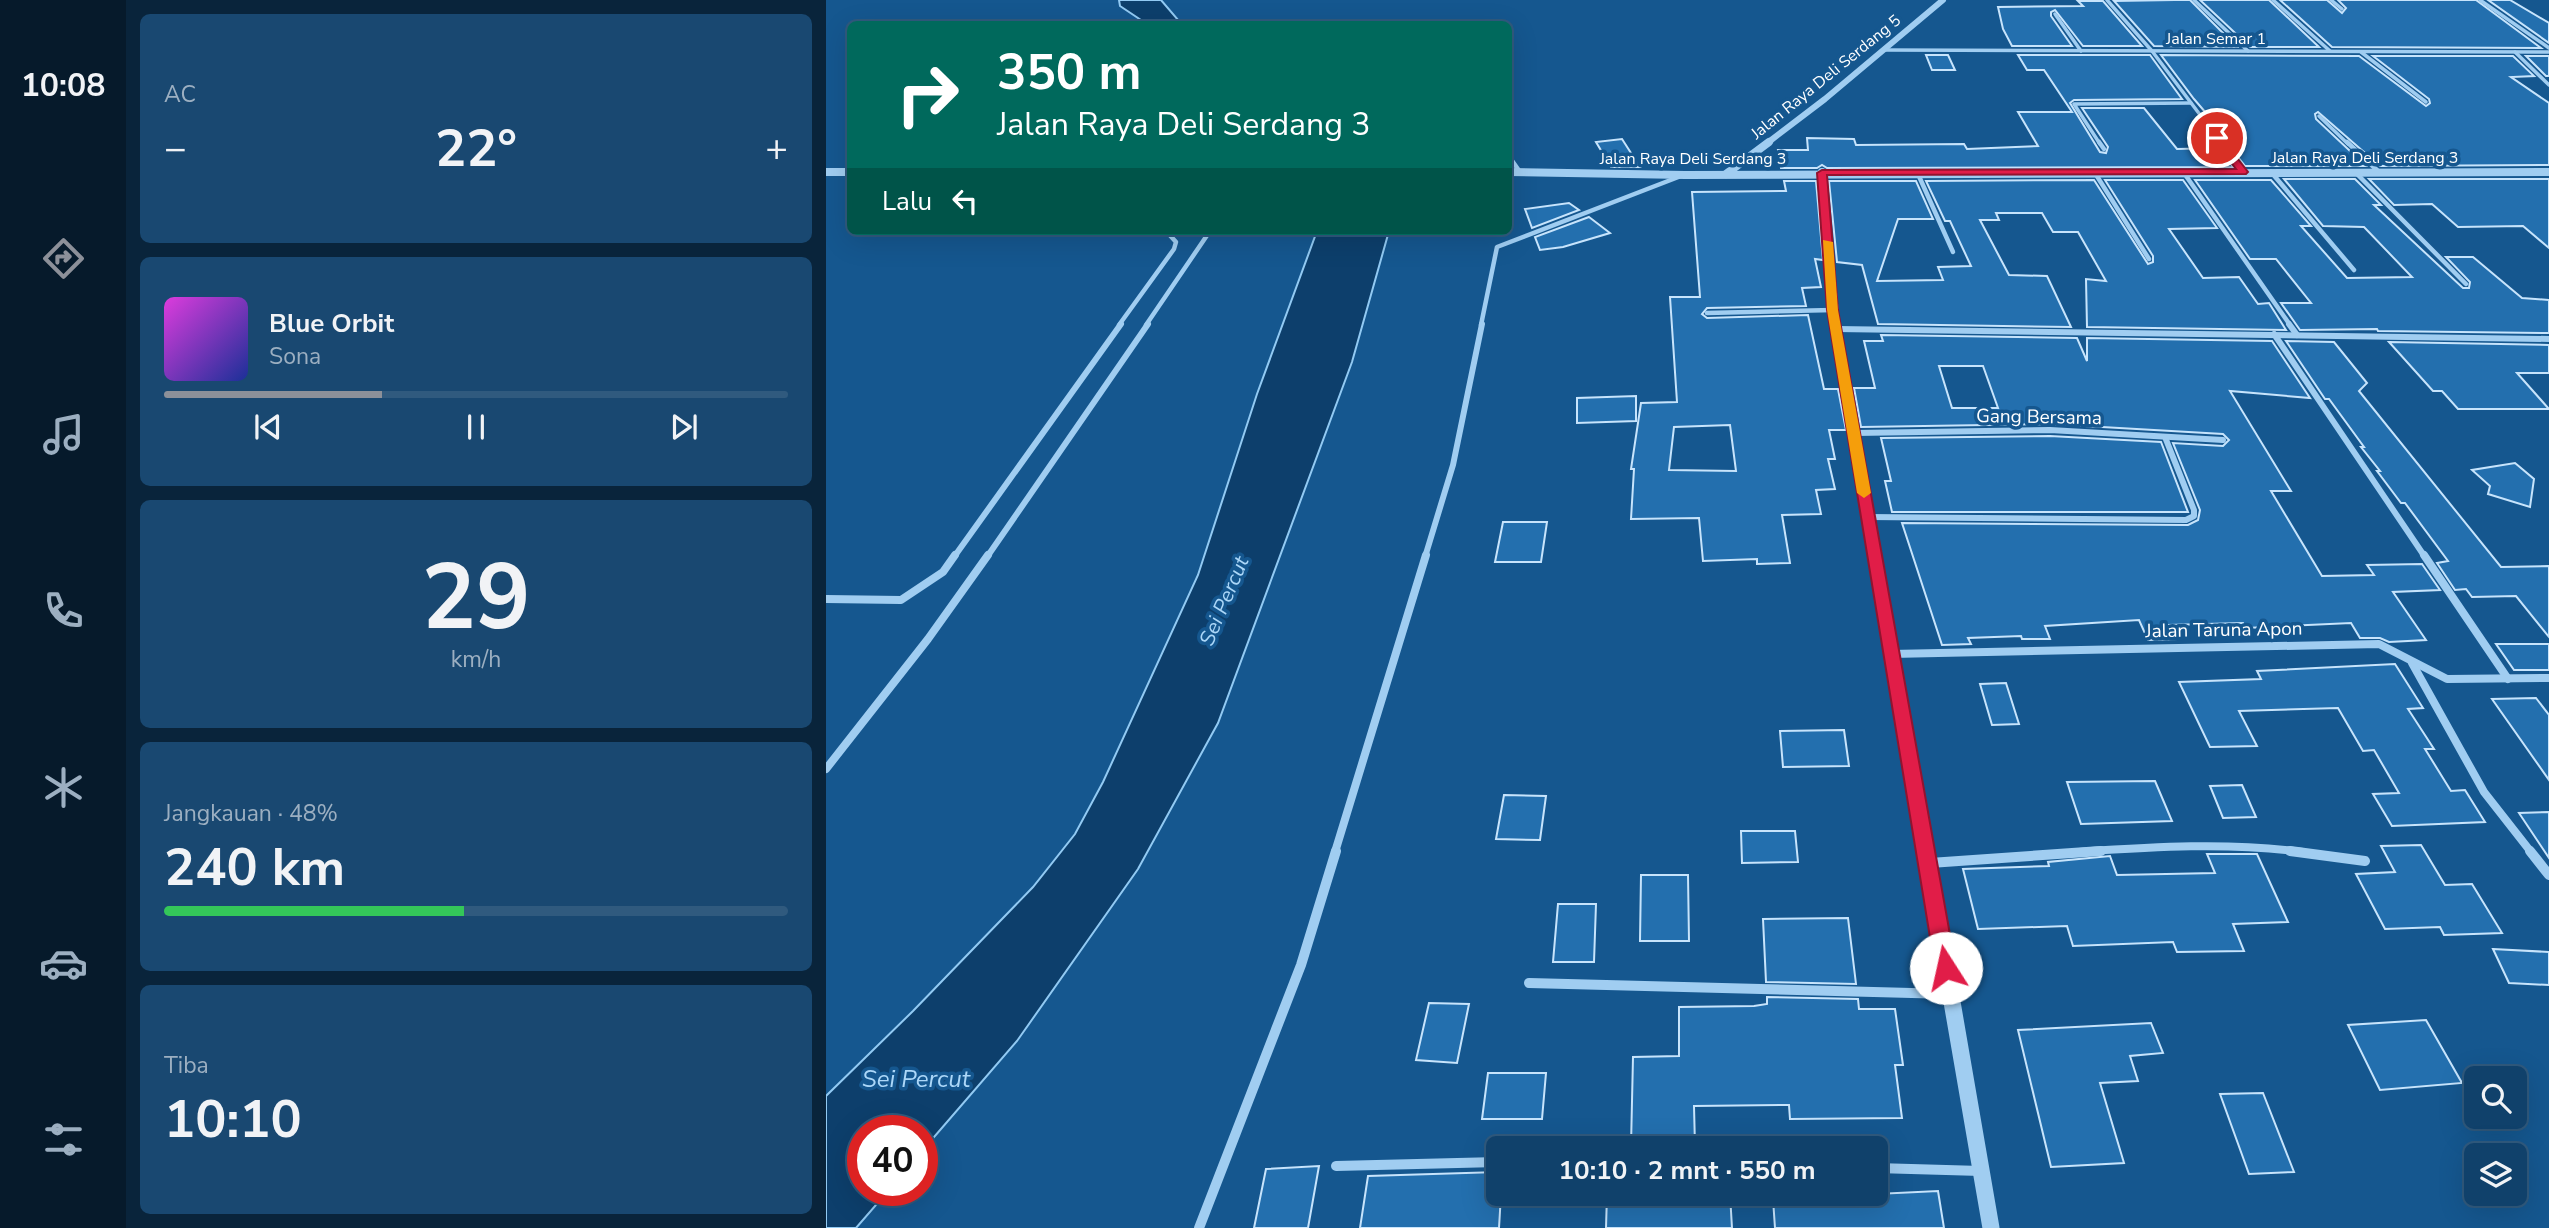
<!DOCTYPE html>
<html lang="id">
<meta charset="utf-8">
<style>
:root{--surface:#10416b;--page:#194871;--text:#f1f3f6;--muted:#9cafc1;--line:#305a7e;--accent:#8c9099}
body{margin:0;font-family:"Nunito Sans",sans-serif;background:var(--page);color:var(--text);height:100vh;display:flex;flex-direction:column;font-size:26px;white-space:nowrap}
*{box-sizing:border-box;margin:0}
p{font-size:23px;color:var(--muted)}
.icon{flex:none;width:38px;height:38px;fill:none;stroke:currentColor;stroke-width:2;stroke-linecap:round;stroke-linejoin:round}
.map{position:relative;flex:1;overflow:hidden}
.side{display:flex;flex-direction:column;gap:14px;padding:14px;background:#09243b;width:700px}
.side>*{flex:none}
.hud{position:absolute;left:21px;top:21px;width:665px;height:214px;border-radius:10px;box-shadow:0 7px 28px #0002,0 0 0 2px var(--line);background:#00695c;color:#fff;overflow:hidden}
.buttons{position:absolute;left:1638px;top:1066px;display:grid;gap:14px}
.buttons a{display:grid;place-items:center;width:63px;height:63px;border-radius:10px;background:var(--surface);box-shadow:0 7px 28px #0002,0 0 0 2px var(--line);font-size:35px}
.speed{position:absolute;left:21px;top:1115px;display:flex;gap:14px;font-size:35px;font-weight:700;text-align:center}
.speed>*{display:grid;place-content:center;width:91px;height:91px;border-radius:50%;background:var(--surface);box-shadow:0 7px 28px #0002,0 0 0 2px var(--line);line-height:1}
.speed .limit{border:10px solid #d22;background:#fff;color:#111}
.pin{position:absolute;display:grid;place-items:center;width:60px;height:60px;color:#fff;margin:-30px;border:4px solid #fff;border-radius:50%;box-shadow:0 2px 7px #0007}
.me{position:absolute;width:77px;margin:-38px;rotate:350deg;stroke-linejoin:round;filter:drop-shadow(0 0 5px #0008)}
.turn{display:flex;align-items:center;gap:24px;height:147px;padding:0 35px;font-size:32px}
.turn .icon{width:91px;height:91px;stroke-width:2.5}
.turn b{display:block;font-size:49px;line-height:60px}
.then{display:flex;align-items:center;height:66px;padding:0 35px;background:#0003;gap:14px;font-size:26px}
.big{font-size:52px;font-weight:700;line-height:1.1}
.side .tile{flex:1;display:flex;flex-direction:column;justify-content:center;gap:10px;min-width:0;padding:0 24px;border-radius:10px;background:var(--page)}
.side .dial{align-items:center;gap:0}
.dial b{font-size:91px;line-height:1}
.song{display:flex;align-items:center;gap:21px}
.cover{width:84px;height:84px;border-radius:10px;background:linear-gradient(135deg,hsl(300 70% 55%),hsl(230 70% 35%))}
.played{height:7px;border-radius:4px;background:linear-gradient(90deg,var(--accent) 35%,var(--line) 35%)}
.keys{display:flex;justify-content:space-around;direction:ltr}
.heat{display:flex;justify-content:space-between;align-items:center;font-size:38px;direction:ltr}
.charge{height:10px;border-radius:5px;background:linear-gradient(90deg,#34c759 48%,var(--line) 0)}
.trip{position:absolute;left:660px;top:1136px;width:402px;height:70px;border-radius:10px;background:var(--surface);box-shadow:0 7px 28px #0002,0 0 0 2px var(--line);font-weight:700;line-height:70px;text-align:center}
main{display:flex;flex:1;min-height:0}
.tabs{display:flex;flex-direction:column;width:126px;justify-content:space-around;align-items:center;background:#061a2b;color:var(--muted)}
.tabs .icon{width:49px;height:49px}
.tabs .selected{color:var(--accent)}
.tabs b{font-size:32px;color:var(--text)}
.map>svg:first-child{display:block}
.water{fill:#0d3f6c;stroke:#92caf3;stroke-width:2}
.building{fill:#236fae;stroke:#c7e4fc;stroke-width:2;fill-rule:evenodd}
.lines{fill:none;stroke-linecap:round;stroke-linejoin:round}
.minor-far4{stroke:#a0cdf1;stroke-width:3.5}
.minor-far3{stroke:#a0cdf1;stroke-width:4.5}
.minor-far2{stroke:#a0cdf1;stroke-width:6}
.minor-far1{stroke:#a0cdf1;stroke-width:8}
.minor{stroke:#a0cdf1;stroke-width:10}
.tertiary-far4{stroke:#a0cdf1;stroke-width:6}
.tertiary-far3{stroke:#a0cdf1;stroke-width:8}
.tertiary-far2{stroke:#a0cdf1;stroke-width:10}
.tertiary-far1{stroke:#a0cdf1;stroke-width:13}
.tertiary{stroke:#a0cdf1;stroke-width:17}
.route{fill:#e11d48;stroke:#92132f;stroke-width:2}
.slow{fill:#f59e0b}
.labels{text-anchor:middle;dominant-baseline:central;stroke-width:7;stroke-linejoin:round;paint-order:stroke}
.far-street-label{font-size:16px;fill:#fff;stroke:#15578f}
.street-label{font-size:19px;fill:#fff;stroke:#15578f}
.water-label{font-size:21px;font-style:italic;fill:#acd7f8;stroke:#15578f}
.near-water-label{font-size:24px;font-style:italic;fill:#acd7f8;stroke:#15578f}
</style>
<main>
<nav class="tabs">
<b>10:08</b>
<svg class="icon selected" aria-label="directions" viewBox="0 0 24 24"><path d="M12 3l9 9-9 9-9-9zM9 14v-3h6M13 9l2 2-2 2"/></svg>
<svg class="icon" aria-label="music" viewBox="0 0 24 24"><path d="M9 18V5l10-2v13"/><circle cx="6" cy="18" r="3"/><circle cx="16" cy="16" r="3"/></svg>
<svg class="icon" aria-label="phone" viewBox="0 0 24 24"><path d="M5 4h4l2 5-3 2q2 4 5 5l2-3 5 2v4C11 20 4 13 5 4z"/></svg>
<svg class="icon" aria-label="climate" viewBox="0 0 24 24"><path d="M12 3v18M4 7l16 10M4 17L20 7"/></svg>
<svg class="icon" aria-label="car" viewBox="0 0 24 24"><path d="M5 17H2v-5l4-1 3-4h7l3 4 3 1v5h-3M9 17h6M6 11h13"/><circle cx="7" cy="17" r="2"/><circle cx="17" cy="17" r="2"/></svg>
<svg class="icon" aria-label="filters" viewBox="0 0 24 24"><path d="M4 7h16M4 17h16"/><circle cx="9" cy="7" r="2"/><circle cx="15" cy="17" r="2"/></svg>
</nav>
<section class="side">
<div class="tile"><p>AC</p>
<div class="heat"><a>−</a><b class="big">22°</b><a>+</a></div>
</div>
<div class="tile">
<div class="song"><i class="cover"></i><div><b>Blue Orbit</b><p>Sona</p></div></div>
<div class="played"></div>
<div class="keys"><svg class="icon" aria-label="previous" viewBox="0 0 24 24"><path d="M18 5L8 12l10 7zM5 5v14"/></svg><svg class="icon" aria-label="pause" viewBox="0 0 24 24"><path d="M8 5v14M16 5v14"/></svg><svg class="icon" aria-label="next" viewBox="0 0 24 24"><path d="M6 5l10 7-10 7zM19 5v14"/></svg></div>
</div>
<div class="tile dial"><b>29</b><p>km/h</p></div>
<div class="tile"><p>Jangkauan · 48%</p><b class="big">240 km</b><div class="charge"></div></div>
<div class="tile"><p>Tiba</p><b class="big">10:10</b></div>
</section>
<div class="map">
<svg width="1723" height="1228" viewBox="0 0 1723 1228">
<rect width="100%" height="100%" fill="#15578f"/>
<!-- water -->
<g class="water">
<polygon points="293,0 335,0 352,20 361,24 321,24 294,6"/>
<polygon points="491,231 563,231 526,362 392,723 312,869 191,1041 96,1151 96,1130 37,1130 37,1190 63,1190 30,1228 0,1228 0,1096 87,1011 207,887 249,834 277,782 372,575 431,394"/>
</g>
<!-- building -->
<g class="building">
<polygon points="1349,0 1364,0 1411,47 1328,46 1288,1"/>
<polygon points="1374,0 1443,0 1493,47 1424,47"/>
<polygon points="1454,0 1501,0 1516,13 1520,8 1512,0 1650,0 1715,48 1506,47"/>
<polygon points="1662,0 1684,0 1723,23 1723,43"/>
<polygon points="1252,1 1277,1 1316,46 1257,46 1229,10 1225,12 1225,16 1246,46 1186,46 1177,29 1172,7 1257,6"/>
<polygon points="1100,55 1122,55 1129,70 1106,70"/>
<polygon points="1192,55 1324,55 1356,99 1248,100 1244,103 1274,152 1280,153 1282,147 1256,108 1318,108 1351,149 1393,148 1407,167 1001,168 996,165 991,168 955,168 952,150 982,150 981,138 1028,139 1030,145 1138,144 1141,149 1212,146 1192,112 1246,112 1218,70 1201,70"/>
<polygon points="1335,55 1533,56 1600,106 1604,103 1603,99 1547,56 1687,56 1708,76 1685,77 1723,103 1723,165 1554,166 1492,112 1489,114 1490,119 1540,166 1419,166 1405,148 1410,148 1368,99"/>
<polygon points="1700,56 1723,56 1723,76 1720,76"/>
<polygon points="796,139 814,167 785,167 770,142"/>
<polygon points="1458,179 1529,179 1555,205 1548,205 1637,288 1643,288 1644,282 1620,257 1647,257 1696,298 1723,300 1723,333 1552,331 1551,329 1474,330 1455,303 1485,303 1450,259 1424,259 1369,180 1445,180 1485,226 1475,226 1521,278 1586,277 1538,227 1497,226"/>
<polygon points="1543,179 1723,179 1723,248 1697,226 1632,227 1606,204 1568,205"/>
<polygon points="1268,180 1322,264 1327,262 1327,256 1279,180 1357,180 1391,228 1343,229 1377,278 1413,277 1432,304 1443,303 1460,330 1261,327 1260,279 1280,281 1252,232 1227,232 1216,213 1170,213 1173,220 1154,220 1183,275 1221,276 1245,327 1052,324 1036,265 1011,262 1003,181 1090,181 1107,219 1072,219 1051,281 1117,280 1112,267 1145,266 1124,221 1119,221 1100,181"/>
<path d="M958,181h32l7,79 -8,-1 6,28 -19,1 4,18 -99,2 -5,6 5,4 101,-3 16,74h14l8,41h-17l6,29h-7l7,30 -19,1 5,24 -39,1 8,48 -33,1v-5l-54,2 -4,-43 -68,1 3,-50h-3l10,-66 36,-1 -7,-105h30l-8,-105 94,-1zM904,425l6,46 -67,-1 5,-43z"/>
<polygon points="743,203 753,210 706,228 699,209"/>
<polygon points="763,217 784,233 737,247 714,250 709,237"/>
<path d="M1055,335l196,3 10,23v-23l185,3 38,57 -80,-7 61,100h-20l51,85 52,-1 -7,-10 55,-1 18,26 -47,2 33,48 -37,2 -9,-4h-20l-9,-15 -105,5 -3,-5 -74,2 7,14 -28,1 -9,-20 -94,6 5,13h-28l-1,-3 -53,2 3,6 -29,1 -40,-122 286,2 10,-5 2,-10 -27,-67 50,3 6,-6 -6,-6 -173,-10 -189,3 -7,-39h21l-11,-47h19zM1113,366h44l15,42h-46z"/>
<polygon points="1460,341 1508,342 1541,383 1533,391 1675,567 1723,566 1723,637 1690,596 1646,597 1640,589 1629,590 1611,563 1622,561 1579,503 1575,503 1551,471 1554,471 1535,447 1538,447 1503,399 1499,399"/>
<polygon points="1563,342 1723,345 1723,373 1691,373 1723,409 1632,409 1616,391 1607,391"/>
<polygon points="810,396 810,421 751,423 751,398"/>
<polygon points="1224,436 1335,442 1362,512 1066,512 1059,481 1065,481 1055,438"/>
<polygon points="1689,463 1708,479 1704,507 1662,494 1664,486 1646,470"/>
<polygon points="677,522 721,522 715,562 669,562"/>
<polygon points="1670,644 1723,644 1723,670 1688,670"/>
<polygon points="1569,664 1597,708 1582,709 1608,749 1599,749 1625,791 1639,790 1659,822 1566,826 1547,794 1573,793 1548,750 1537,751 1512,708 1413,711 1431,746 1384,747 1353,682 1435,679 1431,671"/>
<polygon points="1180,683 1193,724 1166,725 1154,684"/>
<polygon points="1710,698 1723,715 1723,780 1666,699"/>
<polygon points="1018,730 1023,766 957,767 954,731"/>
<polygon points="1329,781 1346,821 1255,824 1241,782"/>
<polygon points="1416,785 1430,817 1397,818 1384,786"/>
<polygon points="678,795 720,796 714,840 670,839"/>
<polygon points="1723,812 1723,858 1693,813"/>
<polygon points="915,831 969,831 972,862 916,863"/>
<polygon points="1595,845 1619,885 1646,884 1676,933 1618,935 1614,927 1559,929 1530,874 1569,872 1555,846"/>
<polygon points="1381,854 1431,854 1462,922 1407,924 1418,951 1351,952 1347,942 1247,946 1241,926 1152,929 1137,869 1223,866 1222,862 1284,856 1291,875 1389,873"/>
<polygon points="815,875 862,875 863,941 814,941"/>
<polygon points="732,904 770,904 768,962 727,962"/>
<polygon points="1022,918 1030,984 940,982 937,919"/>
<polygon points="1667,949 1723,952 1723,985 1683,983"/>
<polygon points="941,997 1032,999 1033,1009 1069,1009 1077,1065 1069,1065 1076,1118 964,1119 963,1105 868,1106 869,1146 805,1146 807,1057 853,1056 853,1007 928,1006 941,1004"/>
<polygon points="603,1003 643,1004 631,1063 590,1060"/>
<polygon points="1600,1020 1636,1083 1554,1090 1522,1025"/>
<polygon points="1325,1023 1337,1053 1304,1056 1312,1081 1274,1083 1298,1163 1225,1167 1192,1030"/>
<polygon points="662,1073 720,1073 716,1119 656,1119"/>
<polygon points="1437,1093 1468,1172 1423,1174 1394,1094"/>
<polygon points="493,1166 482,1228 428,1228 440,1169"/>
<polygon points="672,1172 672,1194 675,1194 673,1228 534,1228 542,1176"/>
<polygon points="1112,1191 1118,1228 949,1228 947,1199"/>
<polygon points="781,1194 904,1194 906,1228 780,1228"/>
</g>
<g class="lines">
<!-- minor-far4 -->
<g class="minor-far4">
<polyline points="1281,0 1326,51 1396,144"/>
<polyline points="1368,0 1422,51"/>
<polyline points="1447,0 1504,51"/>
<polyline points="1505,0 1516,9"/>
<polyline points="1654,0 1723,48"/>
<polyline points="1229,14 1255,51"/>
<polyline points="1057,50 1723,52"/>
<polyline points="1535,52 1600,102"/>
<polyline points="1689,52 1723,85"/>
<polyline points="1493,116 1522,144"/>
<polyline points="1274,144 1248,104 1365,103"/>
</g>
<!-- minor-far3 -->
<g class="minor-far3">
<polyline points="1273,142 1278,149"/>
<polyline points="1394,142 1417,172"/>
<polyline points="1521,142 1553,172"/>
<polyline points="682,155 694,172"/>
<polyline points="1445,172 1528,270"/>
<polyline points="1529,172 1640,284"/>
<polyline points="1269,173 1323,259"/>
<polyline points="1358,173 1464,325"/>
<polyline points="1092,174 1127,252"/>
<polyline points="881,313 1007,310"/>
<polyline points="293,325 348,249 350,242 340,231"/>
<polyline points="320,325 384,231"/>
<polyline points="655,325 671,247 855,176"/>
</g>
<!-- minor-far2 -->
<g class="minor-far2">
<polyline points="1463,324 1471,335"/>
<polyline points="1010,329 1723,339"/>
<polyline points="1448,334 1599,557"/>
<polyline points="1029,433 1224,430 1397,440"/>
<polyline points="1042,517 1360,520 1368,516 1368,510 1339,437"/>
<polyline points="128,557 295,324"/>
<polyline points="161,557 322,324"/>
<polyline points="599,557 627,465 656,324"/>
</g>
<!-- minor-far1 -->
<g class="minor-far1">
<polyline points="1598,555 1682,679"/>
<polyline points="0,599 75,600 117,572 129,555"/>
<polyline points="1065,654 1553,644 1621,679 1723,678"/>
<polyline points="1586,663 1658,792 1705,852"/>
<polyline points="0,769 102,639 162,555"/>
<polyline points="509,852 600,555"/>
<path d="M1251,852c76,-5 150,-10 226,0"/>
</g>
<!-- minor -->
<g class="minor">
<polyline points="1464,851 1539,861"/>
<polyline points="1704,851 1723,875"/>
<polyline points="1104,863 1275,851"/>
<polyline points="703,983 1124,994"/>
<polyline points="510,1166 672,1162"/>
<polyline points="1050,1168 1155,1171"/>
<polyline points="373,1228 475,965 510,851"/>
</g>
<!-- tertiary-far4 -->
<polyline class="tertiary-far4" points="940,144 999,99 1117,0"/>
<!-- tertiary-far3 -->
<g class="tertiary-far3">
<polyline points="0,172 24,172"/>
<polyline points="682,172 859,175 1723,172"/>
<polyline points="996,172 1010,325"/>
<polyline points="900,174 943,142"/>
</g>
<!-- tertiary-far2 -->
<polyline class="tertiary-far2" points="1009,324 1050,557"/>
<!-- tertiary-far1 -->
<polyline class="tertiary-far1" points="1049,555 1100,852"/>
<!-- tertiary -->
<polyline class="tertiary" points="1100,851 1165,1228"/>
</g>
<!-- route -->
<polygon class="route" points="1387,136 1394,136 1422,172 1420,174 1001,175 1012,310 1130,968 1127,975 1120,977 1112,975 1109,968 1001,310 991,173 996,170 1410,169 1386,138"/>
<!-- slow -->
<polygon class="slow" points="997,240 1007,242 1012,310 1045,493 1038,498 1031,493 1001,310"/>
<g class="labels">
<!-- far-street labels -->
<g class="far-street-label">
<text x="1390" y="39">Jalan Semar 1</text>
<text transform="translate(1000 77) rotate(-39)">Jalan Raya Deli Serdang 5</text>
<text x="1539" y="158">Jalan Raya Deli Serdang 3</text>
<text x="867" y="159">Jalan Raya Deli Serdang 3</text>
</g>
<!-- street labels -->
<g class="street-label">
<text transform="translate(1213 417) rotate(1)">Gang Bersama</text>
<text transform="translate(1398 630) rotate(-1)">Jalan Taruna Apon</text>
</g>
<!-- water labels -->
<g class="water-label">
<text transform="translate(398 601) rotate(-67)">Sei Percut</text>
</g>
<!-- near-water labels -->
<g class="near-water-label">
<text x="90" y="1079">Sei Percut</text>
</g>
</g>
</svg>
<div class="buttons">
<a><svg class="icon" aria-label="search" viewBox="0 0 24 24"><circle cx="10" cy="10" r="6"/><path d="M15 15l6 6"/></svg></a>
<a><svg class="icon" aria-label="layers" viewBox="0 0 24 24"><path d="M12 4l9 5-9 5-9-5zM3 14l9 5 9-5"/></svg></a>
</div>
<div class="speed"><div class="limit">40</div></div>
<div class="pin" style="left:1391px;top:138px;background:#d93025"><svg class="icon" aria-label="arrive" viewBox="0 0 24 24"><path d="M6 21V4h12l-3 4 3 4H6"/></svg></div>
<svg class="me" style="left:1120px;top:968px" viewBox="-20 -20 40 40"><circle r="19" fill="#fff"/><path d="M0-13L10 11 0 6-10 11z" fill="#e11d48"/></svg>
<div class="trip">10:10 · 2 mnt · 550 m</div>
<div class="hud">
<div class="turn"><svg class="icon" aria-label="right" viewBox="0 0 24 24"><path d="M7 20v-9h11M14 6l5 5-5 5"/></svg><div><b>350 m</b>Jalan Raya Deli Serdang 3</div></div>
<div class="then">Lalu<svg class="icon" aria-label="left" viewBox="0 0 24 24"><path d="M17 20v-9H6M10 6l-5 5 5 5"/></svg></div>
</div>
</div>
</main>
